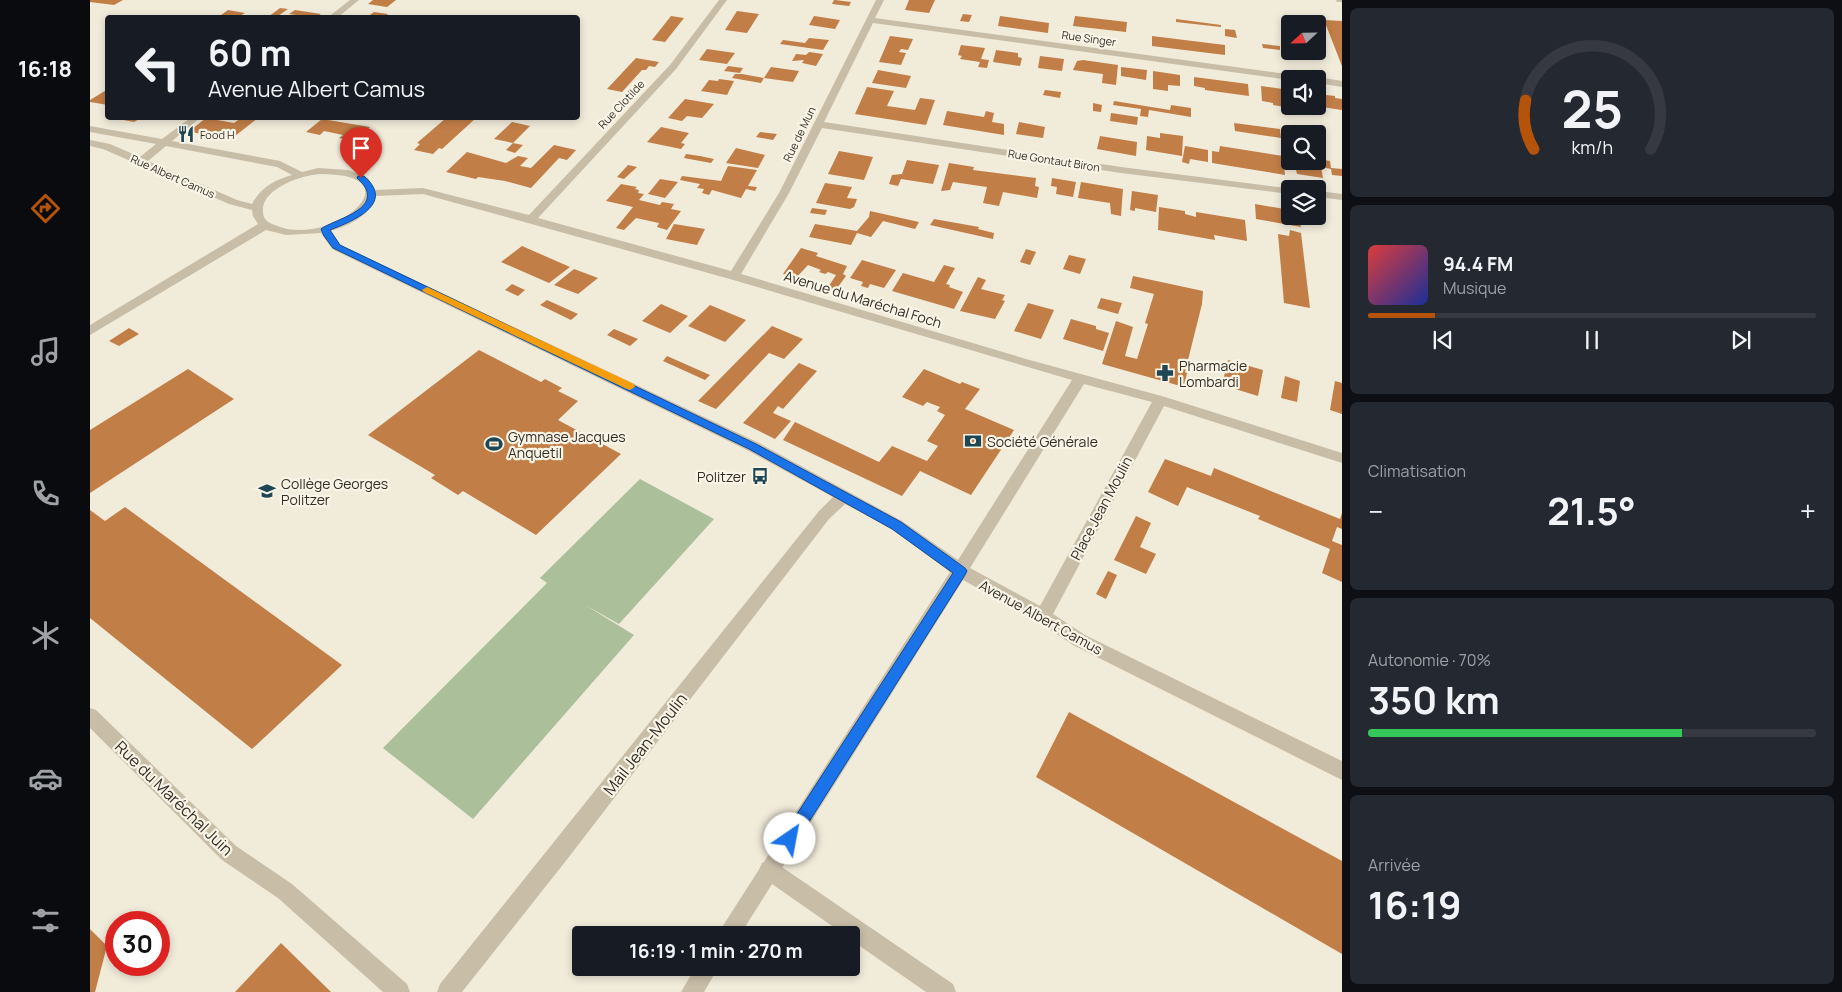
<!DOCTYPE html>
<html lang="fr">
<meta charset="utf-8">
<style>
:root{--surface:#171b24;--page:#242831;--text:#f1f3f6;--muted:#9ea1a6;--line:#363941;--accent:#b45309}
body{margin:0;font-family:Manrope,sans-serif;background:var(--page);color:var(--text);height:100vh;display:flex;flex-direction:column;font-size:19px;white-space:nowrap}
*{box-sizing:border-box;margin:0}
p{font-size:16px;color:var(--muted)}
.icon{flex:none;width:28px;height:28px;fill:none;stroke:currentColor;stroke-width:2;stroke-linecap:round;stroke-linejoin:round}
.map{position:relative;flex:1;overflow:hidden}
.panel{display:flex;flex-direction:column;gap:8px;padding:8px;background:#0d0f14;width:500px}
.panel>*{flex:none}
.banner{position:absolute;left:15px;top:15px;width:475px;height:105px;border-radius:5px;box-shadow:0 2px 8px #0003;background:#171b24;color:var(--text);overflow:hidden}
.needle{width:32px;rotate:248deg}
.tools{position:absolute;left:1191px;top:15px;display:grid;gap:10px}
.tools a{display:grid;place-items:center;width:45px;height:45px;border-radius:5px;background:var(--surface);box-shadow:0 2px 8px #0003;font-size:25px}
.speed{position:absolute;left:15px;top:911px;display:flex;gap:10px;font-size:25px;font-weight:700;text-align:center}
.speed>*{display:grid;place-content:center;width:65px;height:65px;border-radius:50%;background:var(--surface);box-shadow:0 2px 8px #0003;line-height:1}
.speed .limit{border:8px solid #d22;background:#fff;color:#111}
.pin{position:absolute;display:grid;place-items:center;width:42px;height:42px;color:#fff;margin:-51px -21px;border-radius:50% 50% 50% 0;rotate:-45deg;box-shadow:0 0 5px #0007}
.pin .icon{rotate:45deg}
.me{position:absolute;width:55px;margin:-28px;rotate:33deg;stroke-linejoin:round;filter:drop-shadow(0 0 4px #0008)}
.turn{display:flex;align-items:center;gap:18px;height:105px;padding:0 20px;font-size:22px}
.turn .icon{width:65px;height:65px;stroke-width:2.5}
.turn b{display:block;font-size:35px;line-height:42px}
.big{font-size:38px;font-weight:700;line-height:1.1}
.panel .widget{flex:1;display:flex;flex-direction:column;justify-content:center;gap:8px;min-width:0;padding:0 18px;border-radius:8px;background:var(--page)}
.panel .dial{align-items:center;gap:0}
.dial svg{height:130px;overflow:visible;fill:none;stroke:var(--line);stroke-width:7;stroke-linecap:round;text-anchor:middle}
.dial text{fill:var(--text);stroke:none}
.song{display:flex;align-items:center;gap:15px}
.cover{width:60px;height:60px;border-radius:8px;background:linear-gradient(135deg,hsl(0 70% 55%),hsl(230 70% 35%))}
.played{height:5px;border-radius:2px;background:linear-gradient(90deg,var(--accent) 15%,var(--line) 15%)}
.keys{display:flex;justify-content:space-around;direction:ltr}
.heat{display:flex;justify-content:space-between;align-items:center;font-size:28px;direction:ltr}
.charge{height:8px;border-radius:4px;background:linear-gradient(90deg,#34c759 70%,var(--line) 0)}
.trip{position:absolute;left:482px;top:926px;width:288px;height:50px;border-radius:5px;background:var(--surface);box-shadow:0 2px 8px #0003;font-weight:700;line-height:50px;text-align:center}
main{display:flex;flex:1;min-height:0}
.menu{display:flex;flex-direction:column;width:90px;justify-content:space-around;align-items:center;background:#090b0e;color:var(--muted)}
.menu .icon{width:35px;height:35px}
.menu .selected{color:var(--accent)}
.menu b{font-size:22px;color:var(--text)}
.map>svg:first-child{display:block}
.green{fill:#abbf9b}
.building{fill:#c27e47}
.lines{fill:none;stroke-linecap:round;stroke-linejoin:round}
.lane{fill:#c8bda7;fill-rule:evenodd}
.street{fill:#c8bda7;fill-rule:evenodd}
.route{fill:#1a73e8;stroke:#114b97}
.slow{fill:#f59e0b}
.labels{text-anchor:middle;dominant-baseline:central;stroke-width:4.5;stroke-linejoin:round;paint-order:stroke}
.far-street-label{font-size:11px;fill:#352e27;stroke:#f8f4e6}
.far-poi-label{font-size:11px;fill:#352e27;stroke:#f8f4e6;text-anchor:start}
.street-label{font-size:14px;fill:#352e27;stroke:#f8f4e6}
.poi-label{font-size:14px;fill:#352e27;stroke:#f8f4e6;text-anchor:start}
.near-street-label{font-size:16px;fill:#352e27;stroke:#f8f4e6}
</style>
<main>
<nav class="menu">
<b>16:18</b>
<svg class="icon selected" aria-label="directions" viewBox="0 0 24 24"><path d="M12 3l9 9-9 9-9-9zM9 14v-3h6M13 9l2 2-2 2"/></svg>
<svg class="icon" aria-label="music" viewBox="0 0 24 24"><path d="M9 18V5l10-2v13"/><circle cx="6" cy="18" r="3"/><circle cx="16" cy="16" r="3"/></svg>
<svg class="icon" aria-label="phone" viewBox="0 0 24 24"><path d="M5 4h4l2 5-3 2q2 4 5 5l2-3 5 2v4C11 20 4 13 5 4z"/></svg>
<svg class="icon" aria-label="climate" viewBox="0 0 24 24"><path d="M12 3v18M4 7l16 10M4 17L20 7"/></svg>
<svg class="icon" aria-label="car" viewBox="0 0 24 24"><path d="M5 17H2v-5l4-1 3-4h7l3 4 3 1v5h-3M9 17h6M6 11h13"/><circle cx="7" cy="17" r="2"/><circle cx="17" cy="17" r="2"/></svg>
<svg class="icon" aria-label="filters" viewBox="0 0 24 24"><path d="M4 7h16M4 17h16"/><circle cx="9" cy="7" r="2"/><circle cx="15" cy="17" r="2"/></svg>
</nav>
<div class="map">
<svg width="1252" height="992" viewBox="0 0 1252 992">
<rect width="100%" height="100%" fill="#f1ebda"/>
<!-- green -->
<polygon class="green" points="550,479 624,519 529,624 495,605 544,635 383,819 293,748 457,583 450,578"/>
<!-- building -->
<g class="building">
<polygon points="0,0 33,0 24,5 0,2"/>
<polygon points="283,0 306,0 297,7 278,4"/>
<polygon points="744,0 745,0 761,2 759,6 742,4"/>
<polygon points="819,0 845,0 839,13 815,10"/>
<polygon points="190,8 198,9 188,16 178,17"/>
<polygon points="138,10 155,13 150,16 153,16 151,18 127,18"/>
<polygon points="205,10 231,14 225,18 202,18 206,15 199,14"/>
<polygon points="647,11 669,14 657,33 635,30"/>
<polygon points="284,12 298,14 294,18 276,18"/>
<polygon points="873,14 882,15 879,22 870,21"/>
<polygon points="581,16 594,18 575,42 562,40"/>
<polygon points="724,16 750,20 745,29 719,25"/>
<polygon points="910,16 959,23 958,33 908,26"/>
<polygon points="985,16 1037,22 1036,32 983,26"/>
<polygon points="1086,19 1131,25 1131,27 1086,22"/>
<polygon points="1234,20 1252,21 1252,66"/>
<polygon points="1135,29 1145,30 1147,38 1135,36"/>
<polygon points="800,36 823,39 818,50 811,49 809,52 816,53 811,65 789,62"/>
<polygon points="1062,36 1135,45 1135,55 1062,46"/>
<polygon points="719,38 739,40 733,50 690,44 693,40 715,43"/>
<polygon points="1172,44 1190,46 1190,50 1173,48"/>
<polygon points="871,45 895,48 891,59 899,60 897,68 888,67 890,62 870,59 872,56 868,55"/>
<polygon points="617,49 645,53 637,64 609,60"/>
<polygon points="906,50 928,53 928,57 932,58 930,66 903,62"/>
<polygon points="719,52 733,54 726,66 712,63 714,60 702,61 706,54 716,55"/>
<polygon points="950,56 974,59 972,71 948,68"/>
<polygon points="546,58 569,62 565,67 559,66 556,70 552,70 532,92 517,89"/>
<polygon points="993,60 1028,65 1026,85 1012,83 1013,74 983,70 987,61"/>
<polygon points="638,66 653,68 650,73 634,71"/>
<polygon points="681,67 709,71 703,82 674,78"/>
<polygon points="1031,67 1057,70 1056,80 1031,76"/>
<polygon points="788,70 821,76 816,88 782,83"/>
<polygon points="1063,71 1090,75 1090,86 1078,85 1078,91 1063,89"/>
<polygon points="645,74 652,74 674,78 671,83 642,78"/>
<polygon points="1104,77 1158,84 1159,96 1115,90 1115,88 1104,86"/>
<polygon points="629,79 644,81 637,95 611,91 619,80 628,81"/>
<polygon points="1171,86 1200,90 1200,105 1195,105 1195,107 1183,105 1183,103 1172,101"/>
<polygon points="777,87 804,91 797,106 825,110 830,98 845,100 836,125 765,114"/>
<polygon points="18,89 18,105 0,102 0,100"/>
<polygon points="955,90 971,92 970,98 953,95"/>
<polygon points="1228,94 1245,96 1245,98 1252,99 1252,110 1232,107"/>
<polygon points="595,99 624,104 612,118 597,116 592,121 578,118"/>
<polygon points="1024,101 1080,110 1081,105 1101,108 1101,117 1059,110 1058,117 1050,116 1051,109 1023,105"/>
<polygon points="1003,103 1012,105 1011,112 1003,111"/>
<polygon points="857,111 894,117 896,111 904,113 902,122 914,124 914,135 853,125"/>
<polygon points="1021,113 1048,117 1047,125 1020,121"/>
<polygon points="31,118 51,118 44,122 28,119"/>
<polygon points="116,118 144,123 151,118 168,118 140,140 102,132 102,129"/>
<polygon points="356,118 386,118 352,149 349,148 343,154 324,150 330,144 327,143"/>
<polygon points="232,119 280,127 264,141 249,138 253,135 234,131 230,135 216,132"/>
<polygon points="422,122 440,126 423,143 404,139"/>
<polygon points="929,122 955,127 953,138 926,134"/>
<polygon points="1144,123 1190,129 1191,138 1145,131"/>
<polygon points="571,127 599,133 591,143 595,144 591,149 557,142"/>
<polygon points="670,132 687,134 683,140 666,137"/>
<polygon points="1070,133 1093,136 1092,156 1056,150 1057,136 1070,138"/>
<polygon points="1010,136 1047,142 1046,156 1007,149"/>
<polygon points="1191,140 1200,141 1200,151 1192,150"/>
<polygon points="423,143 433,145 425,153 416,150"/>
<polygon points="464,145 486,150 477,160 469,158 441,188 415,181 388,177 386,179 356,172 377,152 416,163 428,156 438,158 430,166 441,168"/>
<polygon points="1095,146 1118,150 1118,162 1100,159 1099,164 1092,162"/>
<polygon points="1130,146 1193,156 1195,175 1122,163 1122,151 1129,152"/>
<polygon points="646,148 675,155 668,168 636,163"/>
<polygon points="749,151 783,157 774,180 738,174"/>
<polygon points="596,154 610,156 624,159 621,163 594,158"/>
<polygon points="1228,159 1240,161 1241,168 1252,169 1252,176 1242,175 1241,169 1231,167 1233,178 1207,174 1204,161 1228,163"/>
<polygon points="817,160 849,165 843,184 811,179 808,186 799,184 802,175 812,174"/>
<polygon points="859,163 884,167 883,170 946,178 945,186 949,187 947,198 913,192 909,206 893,203 897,187 863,182 860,190 851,191"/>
<polygon points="538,165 547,167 534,179 527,177"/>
<polygon points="638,166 667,170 658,186 667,187 665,191 656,189 651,198 622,190 619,195 612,193 614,189 607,188 610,184 590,180 592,176 631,181"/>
<polygon points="962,178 986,182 983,197 966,194 967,187 961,186"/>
<polygon points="570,179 588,182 575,198 558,194"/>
<polygon points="991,182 1033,189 1031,216 1021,214 1020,203 988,198"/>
<polygon points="735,183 762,187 757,198 767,199 764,207 760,209 726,203"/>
<polygon points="531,184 547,187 545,189 549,190 548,193 554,194 549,200 570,205 572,202 584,204 581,209 591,211 577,230 567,227 569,223 546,218 534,230 526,228 543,207 516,201"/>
<polygon points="1042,191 1068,195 1066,212 1045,208 1045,211 1040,210"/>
<polygon points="1165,204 1200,210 1200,216 1225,216 1226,224 1210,221 1211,227 1166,219"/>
<polygon points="1069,207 1095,211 1095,214 1106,217 1106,212 1155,220 1157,241 1124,235 1125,240 1068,230"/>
<polygon points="722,208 737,210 735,215 720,213"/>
<polygon points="780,211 829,222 825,229 793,221 781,237 767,233 761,245 719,237 725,224 767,231 779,217"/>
<polygon points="844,219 889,227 888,229 904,233 903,239 840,225"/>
<polygon points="584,224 615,229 607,245 576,239"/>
<polygon points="1200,230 1211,233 1220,308 1194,303 1188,234 1199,236"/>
<polygon points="432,246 480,267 459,283 411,262"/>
<polygon points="711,248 728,253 726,256 757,266 753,274 756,276 745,291 737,289 746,275 738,272 735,274 729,272 731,270 718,265 706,278 693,274"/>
<polygon points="936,249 946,252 940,265 930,262"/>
<polygon points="979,255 996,259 990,274 973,269"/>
<polygon points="772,260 806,270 794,288 780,284 778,288 771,286 773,282 760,278"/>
<polygon points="854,265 865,268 856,284 860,285 859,287 873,292 864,309 802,291 813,273 844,282"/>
<polygon points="484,269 508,278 488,294 464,285"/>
<polygon points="1043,276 1113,291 1112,304 1095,372 1097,373 1094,387 1012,364 1026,321 1043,327 1035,356 1047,359 1058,324 1055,323 1064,294 1040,288"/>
<polygon points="888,277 896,280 891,289 915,295 912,300 915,301 905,319 870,311"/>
<polygon points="422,284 435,290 428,296 415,290"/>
<polygon points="1011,298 1032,303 1028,314 1007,308"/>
<polygon points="457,300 488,314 481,320 450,305"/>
<polygon points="938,303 964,310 951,339 924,331"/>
<polygon points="571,304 598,316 580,333 552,321"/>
<polygon points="620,305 656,320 635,342 598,326"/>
<polygon points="981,319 1006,326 1006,329 1019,333 1013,351 973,339"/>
<polygon points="682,326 713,339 694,359 679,353 626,409 608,401"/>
<polygon points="39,328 49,334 29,346 19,341"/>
<polygon points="524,329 548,339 540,346 517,335"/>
<polygon points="389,350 451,382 455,379 472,388 468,391 488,401 468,420 531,454 446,535 373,491 368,495 341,478 345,475 278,435"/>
<polygon points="577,356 620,375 615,380 573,361"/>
<polygon points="1138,360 1173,370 1168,396 1132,385"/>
<polygon points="709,363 727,371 693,409 688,406 683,413 701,421 685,439 653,423"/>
<polygon points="98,369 144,399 0,493 0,430"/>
<polygon points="834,369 870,384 872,382 890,389 875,409 924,430 881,495 830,471 812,496 693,440 705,422 789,462 802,446 837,461 848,446 837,441 855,415 847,411 850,407 837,402 833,406 812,397"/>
<polygon points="1195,376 1210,381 1207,402 1191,398"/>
<polygon points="1245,381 1252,383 1252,414 1240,410"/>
<polygon points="1075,459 1121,476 1124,468 1250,519 1252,513 1252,529 1247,527 1242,541 1252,545 1252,582 1232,573 1240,549 1168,519 1170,516 1097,487 1088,506 1058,492"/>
<polygon points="35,507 252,665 162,749 0,618 0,510 15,521"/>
<polygon points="1046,516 1061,523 1050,547 1066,554 1056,574 1024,560"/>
<polygon points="1018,571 1027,575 1016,599 1006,594"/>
<polygon points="979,712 1252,861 1252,954 946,777"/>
<polygon points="0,929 17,946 5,992 0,992"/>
<polygon points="191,943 241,992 145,992"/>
</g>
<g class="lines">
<!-- lane -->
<polygon class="lane" points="679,860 686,863 863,984 866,992 836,992 761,940 761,935 755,935 672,877 669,870 672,863"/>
<!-- street -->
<g class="street">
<polygon points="260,0 269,0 247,18 237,18"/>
<path d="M629,0h8l-51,69 -138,149 193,53 48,-78 97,-193h8l-9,18 433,59 1,2 -19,1 -417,-57 -49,99 297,45 173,22h-4v5l-169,-21 -299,-45 -33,65 -48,81 285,85 139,38 177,56v10l-178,-57 -111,208 32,21 257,126v19l-269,-135 -36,-24 -74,-41 -223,355h-23l233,-363 -58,-43 -47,-25 -16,15 -264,343 -103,130h-25l3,-8 379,-473 14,-14 -86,-47 -415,-201 -11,-16 -35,2 -20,-5 -176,105v-10l168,-101 -5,-8 -1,-6 -23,-6 -126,-55 -13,-3v-6l20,4 30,13 16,-13 -66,-12v-6l72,13 28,-21h10l-28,23 108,20 22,11 16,-4 30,2 20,8 7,12 48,-2 106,27 141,-150zM76,146l111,21 15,8c-17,5 -31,12 -40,29l-15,-4 -89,-39zM232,174c98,1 7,76 -47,51 -6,-2 -12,-5 -12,-13 -3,-23 40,-38 59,-38zM333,194l307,85 342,101 -114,180 -56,-39 -145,-79 -417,-197 -9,-14c19,-6 39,-15 45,-35zM994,384l68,18 -112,204 -70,-38z"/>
<polygon points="1246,0 1252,0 1252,2 1247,2"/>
<polygon points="1228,77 1252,81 1252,87 1228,83 1228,79 1224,79"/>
<polygon points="1228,191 1252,194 1252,200 1228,197"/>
<polygon points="0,708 6,710 146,846 202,884 317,984 320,992 293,992 188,898 132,860 0,728"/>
<polygon points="605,968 628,968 614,992 591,992"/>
</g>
</g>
<!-- route -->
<path class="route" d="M268,176h6c32,28 -11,45 -34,54l10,15 416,199 145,78 64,46 2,3 -2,4 -170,269 -5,2 -6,-2 -2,-5 2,-5 169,-261 -61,-44 -143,-80 -416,-201 -9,-12 -3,-7c11,-9 58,-18 44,-42 -2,-3 -5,-6 -8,-9z"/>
<!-- slow -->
<polygon class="slow" points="337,287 544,384 545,387 540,390 537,389 334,292 332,290"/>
<!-- icons -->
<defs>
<g id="restaurant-bare" transform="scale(1.35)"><path d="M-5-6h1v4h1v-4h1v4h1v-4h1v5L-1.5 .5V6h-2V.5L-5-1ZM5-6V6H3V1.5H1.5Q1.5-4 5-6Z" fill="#1e4654" stroke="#f8f4e6" stroke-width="2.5" paint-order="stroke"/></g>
<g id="pharmacy-bare" transform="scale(1.35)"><path d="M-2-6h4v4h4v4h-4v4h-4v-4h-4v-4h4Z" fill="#1e4654" stroke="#f8f4e6" stroke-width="2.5" paint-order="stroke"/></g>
<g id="bank-bare" transform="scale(1.35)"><path d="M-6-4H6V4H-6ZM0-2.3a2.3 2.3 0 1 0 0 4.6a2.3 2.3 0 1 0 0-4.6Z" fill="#1e4654" stroke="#f8f4e6" stroke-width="2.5" paint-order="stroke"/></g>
<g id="stadium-bare" transform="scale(1.35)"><path d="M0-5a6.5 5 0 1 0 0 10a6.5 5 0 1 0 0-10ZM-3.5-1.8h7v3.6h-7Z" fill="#1e4654" stroke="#f8f4e6" stroke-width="2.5" paint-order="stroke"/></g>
<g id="bus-bare" transform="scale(1.35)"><path d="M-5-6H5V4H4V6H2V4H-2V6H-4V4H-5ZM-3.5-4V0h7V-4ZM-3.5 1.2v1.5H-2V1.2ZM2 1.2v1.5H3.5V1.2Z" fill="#1e4654" stroke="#f8f4e6" stroke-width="2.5" paint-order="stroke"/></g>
<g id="school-bare" transform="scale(1.35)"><path d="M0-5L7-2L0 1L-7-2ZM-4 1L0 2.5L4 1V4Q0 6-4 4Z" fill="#1e4654" stroke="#f8f4e6" stroke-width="2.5" paint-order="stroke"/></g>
</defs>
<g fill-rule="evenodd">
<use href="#restaurant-bare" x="96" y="134"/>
<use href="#pharmacy-bare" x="1075" y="373"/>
<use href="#bank-bare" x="883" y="441"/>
<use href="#stadium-bare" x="404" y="444"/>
<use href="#bus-bare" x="670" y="476"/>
<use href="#school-bare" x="177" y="491"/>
</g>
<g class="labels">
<!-- far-street labels -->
<g class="far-street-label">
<text transform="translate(999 38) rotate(8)">Rue Singer</text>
<text transform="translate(531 104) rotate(-47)">Rue Clotilde</text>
<text transform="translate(709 134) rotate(-64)">Rue de Mun</text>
<text transform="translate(964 160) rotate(9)">Rue Gontaut Biron</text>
<text transform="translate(83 176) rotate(24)">Rue Albert Camus</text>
</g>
<!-- far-poi labels -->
<g class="far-poi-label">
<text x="110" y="134">Food H</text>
</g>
<!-- street labels -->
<g class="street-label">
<text transform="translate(773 299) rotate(17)">Avenue du Maréchal Foch</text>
<text transform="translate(1011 508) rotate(-62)">Place Jean Moulin</text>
<text transform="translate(951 617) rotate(29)">Avenue Albert Camus</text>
</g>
<!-- poi labels -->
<g class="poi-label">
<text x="1089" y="365">Pharmacie<tspan x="1089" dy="16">Lombardi</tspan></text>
<text x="418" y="436">Gymnase Jacques<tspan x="418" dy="16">Anquetil</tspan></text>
<text x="897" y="441">Société Générale</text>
<text x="656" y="476" text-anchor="end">Politzer</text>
<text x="191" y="483">Collège Georges<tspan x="191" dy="16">Politzer</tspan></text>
</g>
<!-- near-street labels -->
<g class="near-street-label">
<text transform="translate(555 744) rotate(-52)">Mail Jean-Moulin</text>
<text transform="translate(84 798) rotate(44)">Rue du Maréchal Juin</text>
</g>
</g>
</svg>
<div class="tools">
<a><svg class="needle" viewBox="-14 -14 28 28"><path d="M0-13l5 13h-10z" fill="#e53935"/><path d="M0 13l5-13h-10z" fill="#9ea1a6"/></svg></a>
<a><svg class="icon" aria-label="sound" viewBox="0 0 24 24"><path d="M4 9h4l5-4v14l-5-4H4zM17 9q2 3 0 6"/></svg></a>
<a><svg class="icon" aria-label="search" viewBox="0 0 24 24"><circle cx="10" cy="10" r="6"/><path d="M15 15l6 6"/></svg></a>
<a><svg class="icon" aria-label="layers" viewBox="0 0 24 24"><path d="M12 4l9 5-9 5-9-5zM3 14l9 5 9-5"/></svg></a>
</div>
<div class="speed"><div class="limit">30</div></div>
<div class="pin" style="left:271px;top:178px;background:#d93025"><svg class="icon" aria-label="arrive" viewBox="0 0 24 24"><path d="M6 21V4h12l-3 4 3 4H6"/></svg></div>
<svg class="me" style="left:700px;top:839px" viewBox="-20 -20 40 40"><circle r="19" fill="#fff"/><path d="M0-13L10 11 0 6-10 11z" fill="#1a73e8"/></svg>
<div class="trip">16:19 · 1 min · 270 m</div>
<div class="banner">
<div class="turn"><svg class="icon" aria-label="left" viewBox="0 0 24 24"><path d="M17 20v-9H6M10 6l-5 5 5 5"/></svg><div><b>60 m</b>Avenue Albert Camus</div></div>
</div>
</div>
<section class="panel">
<div class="widget dial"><svg viewBox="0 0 100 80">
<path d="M14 69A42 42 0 1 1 86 69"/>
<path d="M14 69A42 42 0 0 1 9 39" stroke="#b45309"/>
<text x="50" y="56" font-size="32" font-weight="700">25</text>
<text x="50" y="72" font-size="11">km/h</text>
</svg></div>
<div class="widget">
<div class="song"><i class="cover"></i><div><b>94.4 FM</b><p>Musique</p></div></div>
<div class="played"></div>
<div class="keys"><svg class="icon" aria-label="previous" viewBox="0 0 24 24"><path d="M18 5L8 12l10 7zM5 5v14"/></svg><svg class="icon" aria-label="pause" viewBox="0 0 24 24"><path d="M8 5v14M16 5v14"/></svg><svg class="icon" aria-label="next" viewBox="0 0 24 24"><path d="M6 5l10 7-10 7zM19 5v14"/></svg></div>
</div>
<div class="widget"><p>Climatisation</p>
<div class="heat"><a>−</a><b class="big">21.5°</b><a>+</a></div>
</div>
<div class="widget"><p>Autonomie · 70%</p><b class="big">350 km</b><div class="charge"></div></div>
<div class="widget"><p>Arrivée</p><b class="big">16:19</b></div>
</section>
</main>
